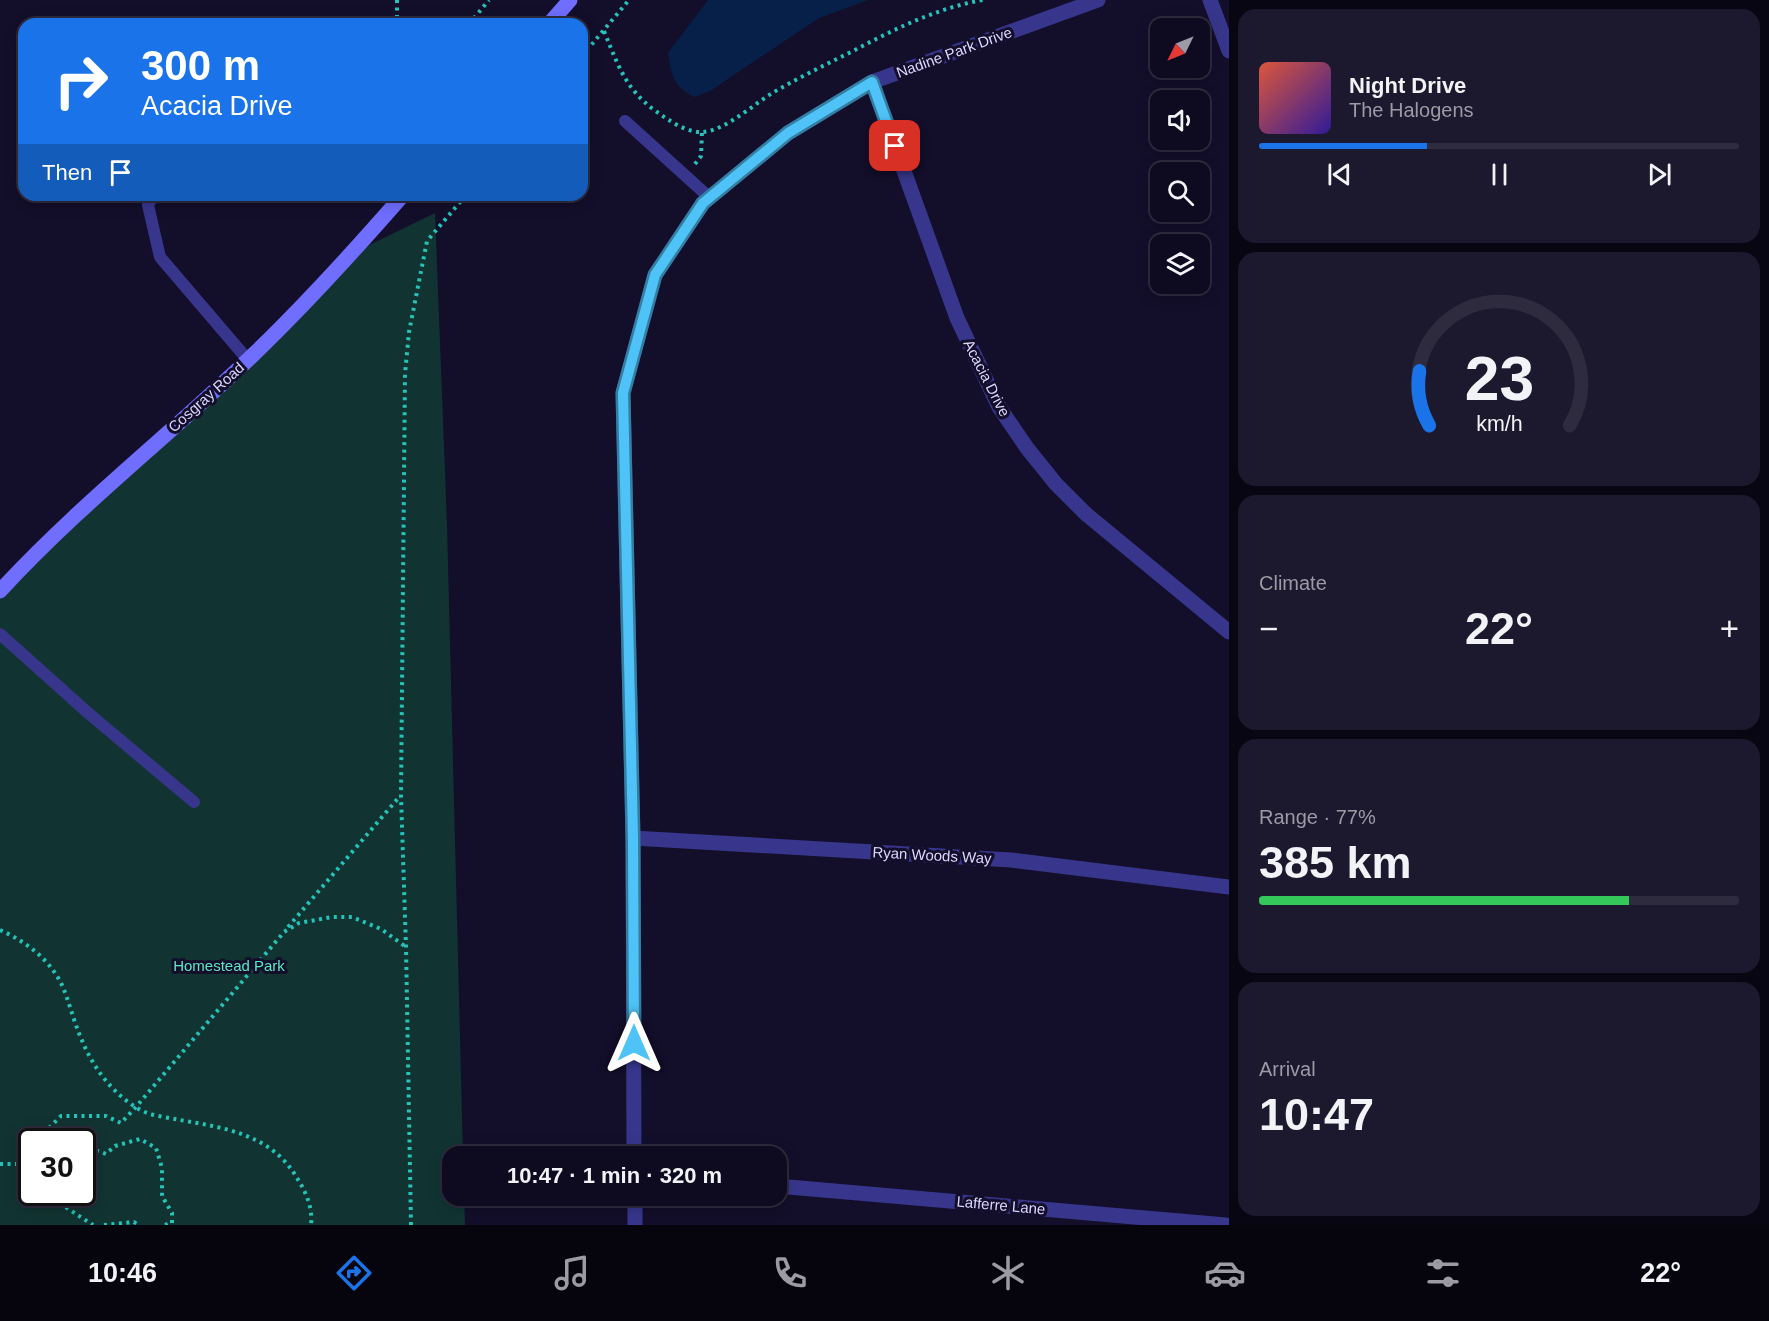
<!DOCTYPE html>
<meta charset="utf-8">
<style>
:root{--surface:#0e0a20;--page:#1c182d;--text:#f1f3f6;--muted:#9b9aa5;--line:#2e2b3e;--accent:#1a73e8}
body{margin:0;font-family:Helvetica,sans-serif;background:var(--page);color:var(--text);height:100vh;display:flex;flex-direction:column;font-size:22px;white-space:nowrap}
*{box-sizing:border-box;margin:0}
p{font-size:20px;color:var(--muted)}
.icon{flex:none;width:33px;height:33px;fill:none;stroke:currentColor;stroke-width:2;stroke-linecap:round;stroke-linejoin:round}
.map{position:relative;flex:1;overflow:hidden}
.side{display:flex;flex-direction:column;gap:9px;padding:9px;background:#080612;width:540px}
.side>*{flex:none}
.guide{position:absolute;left:18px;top:18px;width:570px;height:183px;border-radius:18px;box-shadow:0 3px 15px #0003,0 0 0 2px var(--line);background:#1a73e8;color:#fff;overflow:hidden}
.needle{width:39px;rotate:227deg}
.tools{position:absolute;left:1150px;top:18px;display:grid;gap:12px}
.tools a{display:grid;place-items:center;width:60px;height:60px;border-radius:12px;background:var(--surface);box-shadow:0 3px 15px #0003,0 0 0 2px var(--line);font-size:30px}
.speed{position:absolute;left:18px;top:1128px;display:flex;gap:12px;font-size:30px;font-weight:700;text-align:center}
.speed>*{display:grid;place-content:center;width:78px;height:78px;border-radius:50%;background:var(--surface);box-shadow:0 3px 15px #0003,0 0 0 2px var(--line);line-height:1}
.speed .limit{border:3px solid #111;border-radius:9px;background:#fff;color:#111}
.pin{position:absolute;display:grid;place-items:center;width:51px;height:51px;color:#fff;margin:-26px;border-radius:12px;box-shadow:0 3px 9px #0006}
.me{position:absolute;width:66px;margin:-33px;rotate:0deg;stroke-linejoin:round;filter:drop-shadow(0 0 4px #0008)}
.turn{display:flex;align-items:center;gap:21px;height:126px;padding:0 24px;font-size:27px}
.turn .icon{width:78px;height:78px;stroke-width:2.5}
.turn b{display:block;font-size:42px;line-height:51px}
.then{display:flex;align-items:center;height:57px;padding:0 24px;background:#0003;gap:12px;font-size:22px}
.big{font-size:45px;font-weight:800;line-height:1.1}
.side .card{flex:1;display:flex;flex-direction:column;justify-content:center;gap:9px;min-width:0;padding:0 21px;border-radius:18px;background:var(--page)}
.side .dial{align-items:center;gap:0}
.dial svg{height:156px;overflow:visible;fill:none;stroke:var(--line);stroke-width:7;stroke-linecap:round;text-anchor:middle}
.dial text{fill:var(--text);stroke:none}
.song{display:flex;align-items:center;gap:18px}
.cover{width:72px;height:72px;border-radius:9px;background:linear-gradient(135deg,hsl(10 70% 55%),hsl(250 70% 35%))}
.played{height:6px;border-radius:3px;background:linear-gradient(90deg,var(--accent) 35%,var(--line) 35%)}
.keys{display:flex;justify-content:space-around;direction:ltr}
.heat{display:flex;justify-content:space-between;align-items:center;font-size:33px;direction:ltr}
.charge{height:9px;border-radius:4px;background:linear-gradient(90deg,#34c759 77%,var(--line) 0)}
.trip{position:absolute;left:442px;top:1146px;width:345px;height:60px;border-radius:18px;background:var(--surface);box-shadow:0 3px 15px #0003,0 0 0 2px var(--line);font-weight:800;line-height:60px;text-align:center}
.dock{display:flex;height:96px;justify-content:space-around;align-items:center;background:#06040d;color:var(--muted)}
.dock .icon{width:42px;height:42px}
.dock .current{color:var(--accent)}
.dock b{font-size:27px;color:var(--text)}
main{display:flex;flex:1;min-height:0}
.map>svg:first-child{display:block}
.green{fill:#113432;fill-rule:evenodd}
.water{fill:#06204a}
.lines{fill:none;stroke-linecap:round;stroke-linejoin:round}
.path{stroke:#26c3b8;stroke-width:4;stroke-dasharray:3 4.5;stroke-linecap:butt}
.service{stroke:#38368c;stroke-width:12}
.minor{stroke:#38368c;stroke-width:15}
.secondary{stroke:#6f6eff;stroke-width:15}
.route-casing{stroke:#337fa1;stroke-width:15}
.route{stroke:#4fc3f7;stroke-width:10}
.labels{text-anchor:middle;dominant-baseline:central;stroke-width:6;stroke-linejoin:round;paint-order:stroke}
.street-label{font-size:15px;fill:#dbd7ff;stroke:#130e2a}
.park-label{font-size:15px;fill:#59e9c3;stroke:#130e2a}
</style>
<main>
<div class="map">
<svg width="1229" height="1225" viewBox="0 0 1229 1225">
<rect width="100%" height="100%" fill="#130e2a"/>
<!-- green -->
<path class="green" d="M435,213l12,311 16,632h-10v40h11l1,29h-465v-634l357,-340zM32,1142h50v50h-50z"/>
<!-- water -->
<path class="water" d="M708,0h160l-49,18 -109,73 -15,6c-21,-9 -24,-23 -27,-44z"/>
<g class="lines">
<!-- path -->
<g class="path">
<polyline points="397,0 397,24"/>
<polyline points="469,24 489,0"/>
<path d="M604,31c17,42 24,64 65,89 9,6 23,13 34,12 23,-2 51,-28 71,-40 26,-15 51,-27 77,-40 42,-22 85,-44 132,-52"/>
<polyline points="582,56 629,0"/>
<polyline points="695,164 701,156 702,132"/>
<polyline points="288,927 400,796"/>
<path d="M0,930c25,11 48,28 61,53 8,17 12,37 20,55 11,28 30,54 56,70 12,8 29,9 43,12 46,8 92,15 117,58 9,14 16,30 14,47"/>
<polyline points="44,1142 48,1129 61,1116 106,1116 121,1123 136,1107 284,932 299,923 332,917 352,917 381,929 406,947"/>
<polyline points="82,1145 106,1154 115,1146 140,1139 156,1148 162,1168 162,1196 172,1213 172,1225"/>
<polyline points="0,1164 22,1164 32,1167"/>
<polyline points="55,1192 53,1199 93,1225"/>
<polyline points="104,1225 134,1222 138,1225"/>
<polyline points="165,1225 172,1222"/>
<polyline points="411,1225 406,947 401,796 405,374 409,332 427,241 466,195"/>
</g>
<!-- service -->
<g class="service">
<polyline points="625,121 710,198"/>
<polyline points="154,195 148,205 160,257 248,360"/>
<polyline points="0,634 87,712 194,802"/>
</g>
<!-- minor -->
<g class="minor">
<polyline points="1210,0 1229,51"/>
<polyline points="872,82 957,318 999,407 1027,448 1056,484 1086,514 1229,632"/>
<polyline points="633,838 1011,860 1229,887"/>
<polyline points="634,1156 633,838 623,393 655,275 703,203 788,133 872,82 1098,0"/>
<polyline points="777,1186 1226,1225"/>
<polyline points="635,1196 635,1225"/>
</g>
<!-- secondary -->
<g class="secondary">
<polyline points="549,24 570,0"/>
<path d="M0,591c78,-85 170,-156 253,-236 53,-51 102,-105 150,-160"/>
</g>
</g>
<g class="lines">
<!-- route casing -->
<g class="route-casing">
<polyline id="route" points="634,1043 633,838 623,393 655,275 703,203 788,133 872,82 895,146"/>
</g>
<!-- route -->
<use href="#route" class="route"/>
</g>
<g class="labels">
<!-- street labels -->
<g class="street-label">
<text transform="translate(954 52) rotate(-20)">Nadine Park Drive</text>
<text transform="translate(987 378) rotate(63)">Acacia Drive</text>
<text transform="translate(206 397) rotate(-42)">Cosgray Road</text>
<text transform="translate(932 855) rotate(3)">Ryan Woods Way</text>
<text transform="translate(1001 1205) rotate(5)">Lafferre Lane</text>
</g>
<!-- park labels -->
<g class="park-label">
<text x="229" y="965">Homestead Park</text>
</g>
</g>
</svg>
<div class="tools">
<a><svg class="needle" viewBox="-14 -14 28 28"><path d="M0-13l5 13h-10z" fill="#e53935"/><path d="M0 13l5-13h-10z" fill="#9b9aa5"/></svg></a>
<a><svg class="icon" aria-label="sound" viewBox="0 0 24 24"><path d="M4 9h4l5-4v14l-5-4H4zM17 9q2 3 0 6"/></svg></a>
<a><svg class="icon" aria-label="search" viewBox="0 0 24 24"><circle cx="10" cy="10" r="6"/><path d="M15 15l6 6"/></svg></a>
<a><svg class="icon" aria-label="layers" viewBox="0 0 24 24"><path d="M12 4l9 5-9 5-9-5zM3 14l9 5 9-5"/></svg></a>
</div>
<div class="speed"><div class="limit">30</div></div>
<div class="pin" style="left:895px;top:146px;background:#d93025"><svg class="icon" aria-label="arrive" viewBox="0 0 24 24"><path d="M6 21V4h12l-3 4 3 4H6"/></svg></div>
<svg class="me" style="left:634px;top:1043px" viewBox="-20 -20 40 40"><path d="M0-17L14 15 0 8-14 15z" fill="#4fc3f7" stroke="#fff" stroke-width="4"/></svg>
<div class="trip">10:47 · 1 min · 320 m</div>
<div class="guide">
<div class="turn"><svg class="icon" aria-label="right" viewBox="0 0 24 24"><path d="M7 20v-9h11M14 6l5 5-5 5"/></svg><div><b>300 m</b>Acacia Drive</div></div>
<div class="then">Then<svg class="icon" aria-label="arrive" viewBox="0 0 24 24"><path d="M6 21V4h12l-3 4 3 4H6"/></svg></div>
</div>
</div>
<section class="side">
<div class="card">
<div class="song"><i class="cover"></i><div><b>Night Drive</b><p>The Halogens</p></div></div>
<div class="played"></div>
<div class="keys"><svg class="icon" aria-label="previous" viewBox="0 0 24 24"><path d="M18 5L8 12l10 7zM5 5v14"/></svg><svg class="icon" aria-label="pause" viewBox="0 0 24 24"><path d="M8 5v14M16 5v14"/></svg><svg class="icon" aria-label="next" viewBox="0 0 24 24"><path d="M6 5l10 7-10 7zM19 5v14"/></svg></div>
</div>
<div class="card dial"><svg viewBox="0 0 100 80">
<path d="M14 69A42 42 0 1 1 86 69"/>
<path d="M14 69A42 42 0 0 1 9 41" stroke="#1a73e8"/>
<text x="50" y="56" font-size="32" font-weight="700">23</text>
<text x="50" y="72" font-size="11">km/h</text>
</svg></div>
<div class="card"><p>Climate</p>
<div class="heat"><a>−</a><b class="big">22°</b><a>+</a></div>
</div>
<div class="card"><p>Range · 77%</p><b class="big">385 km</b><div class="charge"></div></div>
<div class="card"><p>Arrival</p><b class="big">10:47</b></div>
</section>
</main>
<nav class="dock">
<b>10:46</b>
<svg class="icon current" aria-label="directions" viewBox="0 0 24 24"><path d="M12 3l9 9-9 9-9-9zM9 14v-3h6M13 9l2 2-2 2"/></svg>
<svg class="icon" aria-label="music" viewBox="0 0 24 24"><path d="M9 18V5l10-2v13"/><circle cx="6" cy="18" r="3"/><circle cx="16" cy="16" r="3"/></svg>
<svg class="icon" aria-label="phone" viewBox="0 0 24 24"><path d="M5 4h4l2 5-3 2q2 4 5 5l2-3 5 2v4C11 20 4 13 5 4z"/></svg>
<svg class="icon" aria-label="climate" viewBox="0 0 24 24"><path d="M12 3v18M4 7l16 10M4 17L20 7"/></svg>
<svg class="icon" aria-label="car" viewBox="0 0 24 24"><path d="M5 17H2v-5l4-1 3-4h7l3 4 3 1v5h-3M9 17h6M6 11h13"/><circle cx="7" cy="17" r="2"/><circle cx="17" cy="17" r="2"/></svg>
<svg class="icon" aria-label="filters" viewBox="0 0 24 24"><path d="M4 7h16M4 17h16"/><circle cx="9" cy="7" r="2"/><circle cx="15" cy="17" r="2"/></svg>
<b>22°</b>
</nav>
